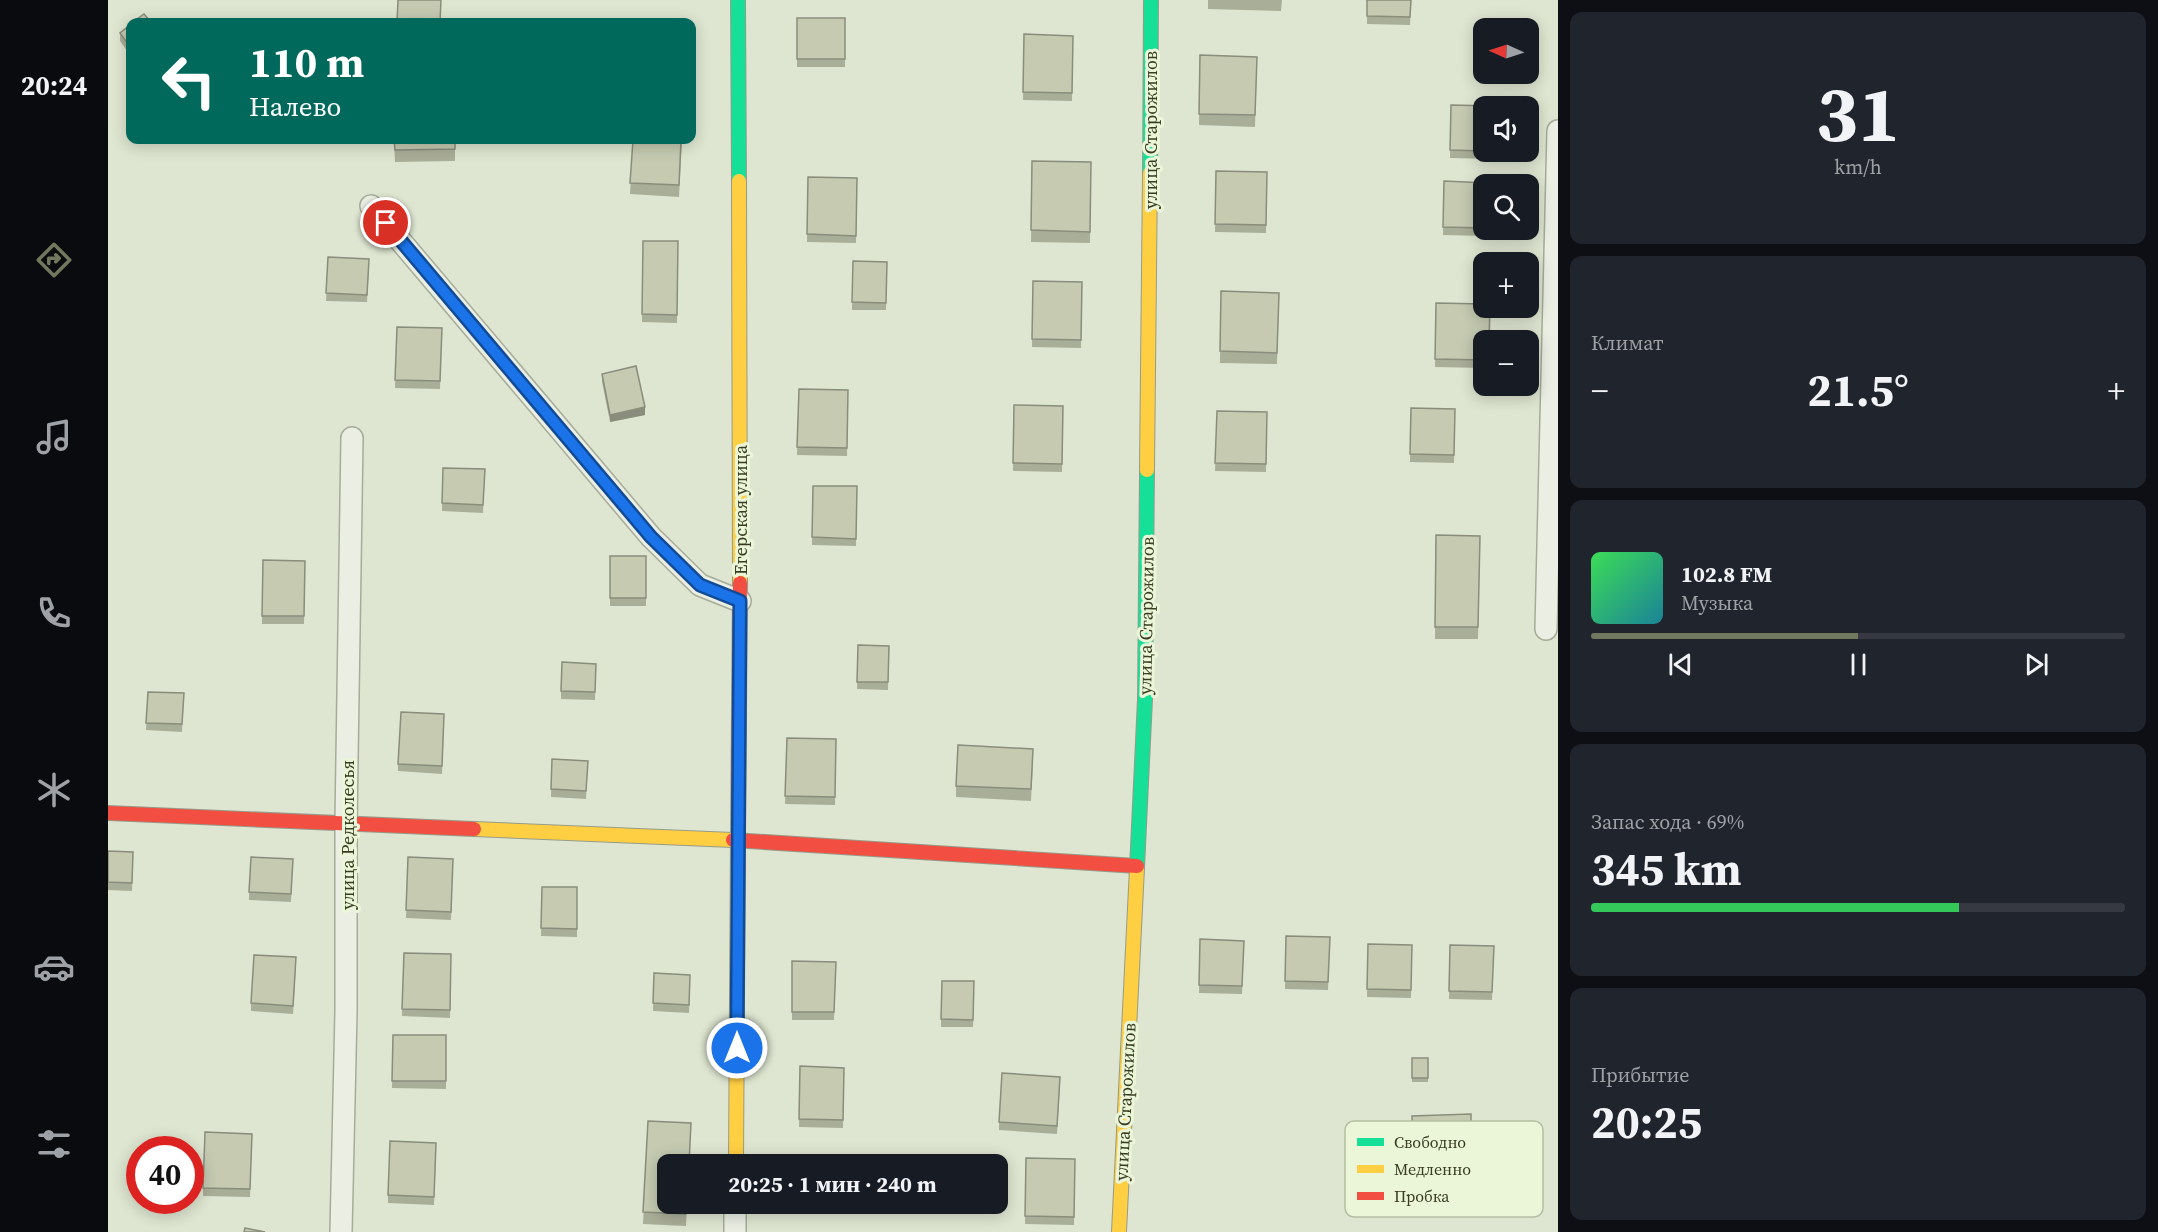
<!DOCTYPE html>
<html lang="ru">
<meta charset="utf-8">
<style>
:root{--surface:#171b24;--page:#20242c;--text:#f1f3f6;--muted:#9ea1a6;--line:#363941;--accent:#72785e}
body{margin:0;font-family:"Source Serif 4",serif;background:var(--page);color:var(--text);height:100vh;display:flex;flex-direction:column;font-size:22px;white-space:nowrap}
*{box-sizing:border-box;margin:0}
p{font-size:20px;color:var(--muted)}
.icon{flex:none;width:33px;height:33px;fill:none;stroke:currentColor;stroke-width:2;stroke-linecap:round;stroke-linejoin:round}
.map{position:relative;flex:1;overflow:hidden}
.drawer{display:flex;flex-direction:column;gap:12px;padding:12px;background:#0d0f14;width:600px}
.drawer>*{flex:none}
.guide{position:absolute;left:18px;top:18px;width:570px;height:126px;border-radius:12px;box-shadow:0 3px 15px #0003;background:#00695c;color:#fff;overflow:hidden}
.needle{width:39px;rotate:273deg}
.tools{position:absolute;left:1365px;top:18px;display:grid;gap:12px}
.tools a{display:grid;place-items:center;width:66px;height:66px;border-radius:12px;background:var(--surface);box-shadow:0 3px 15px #0003;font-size:30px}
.speed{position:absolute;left:18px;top:1136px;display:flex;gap:12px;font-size:30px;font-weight:700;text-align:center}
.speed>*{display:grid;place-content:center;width:78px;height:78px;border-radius:50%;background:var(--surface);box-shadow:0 3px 15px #0003;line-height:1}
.speed .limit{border:9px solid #d22;background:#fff;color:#111}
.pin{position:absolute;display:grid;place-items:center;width:51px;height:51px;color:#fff;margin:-26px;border:3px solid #fff;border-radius:50%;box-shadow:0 2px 6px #0007}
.me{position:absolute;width:66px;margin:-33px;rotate:0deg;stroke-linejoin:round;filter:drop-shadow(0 0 4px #0008)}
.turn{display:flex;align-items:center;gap:21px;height:126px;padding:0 24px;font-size:27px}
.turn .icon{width:78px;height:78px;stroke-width:2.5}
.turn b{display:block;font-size:42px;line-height:51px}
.big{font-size:45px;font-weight:700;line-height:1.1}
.drawer .widget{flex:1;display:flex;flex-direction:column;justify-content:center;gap:9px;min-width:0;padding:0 21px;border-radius:12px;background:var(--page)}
.drawer .dial{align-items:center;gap:0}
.dial b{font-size:78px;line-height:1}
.song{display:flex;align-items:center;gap:18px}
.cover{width:72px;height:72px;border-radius:9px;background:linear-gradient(135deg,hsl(130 70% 55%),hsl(190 70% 35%))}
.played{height:6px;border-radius:3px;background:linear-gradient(90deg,var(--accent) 50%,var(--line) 50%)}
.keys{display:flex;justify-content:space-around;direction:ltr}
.heat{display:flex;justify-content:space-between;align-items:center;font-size:33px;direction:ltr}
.charge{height:9px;border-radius:4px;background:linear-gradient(90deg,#34c759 69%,var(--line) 0)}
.trip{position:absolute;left:549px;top:1154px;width:351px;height:60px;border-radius:12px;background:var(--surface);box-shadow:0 3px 15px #0003;font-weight:700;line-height:60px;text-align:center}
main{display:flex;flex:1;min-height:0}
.tab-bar{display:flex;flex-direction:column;width:108px;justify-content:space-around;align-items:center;background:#090b0e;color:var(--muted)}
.tab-bar .icon{width:42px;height:42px}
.tab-bar .selected{color:var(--accent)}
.tab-bar b{font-size:27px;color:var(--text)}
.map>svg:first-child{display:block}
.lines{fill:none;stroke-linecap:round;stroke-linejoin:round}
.street-casing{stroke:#a6ac99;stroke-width:24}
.fast-casing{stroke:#969c89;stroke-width:16}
.slow-casing{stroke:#969c89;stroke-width:16}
.jam-casing{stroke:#969c89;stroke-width:16}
.street{stroke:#eaeee3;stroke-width:21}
.fast{stroke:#16e098;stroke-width:14}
.slow{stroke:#ffcf43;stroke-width:14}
.jam{stroke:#f24e42;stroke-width:14}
.wall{fill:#a9ae98}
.shaded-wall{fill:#8a8d7c}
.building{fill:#c5cab1;stroke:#8a8d7c;stroke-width:1.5}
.route-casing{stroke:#114b97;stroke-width:15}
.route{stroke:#1a73e8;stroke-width:10}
.labels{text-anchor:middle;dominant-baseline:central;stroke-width:6;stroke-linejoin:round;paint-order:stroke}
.street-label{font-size:18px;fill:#383c20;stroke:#ebf6d8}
.key{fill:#ebf6d8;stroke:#b5bea1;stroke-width:1.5}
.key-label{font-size:16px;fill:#383c20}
</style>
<main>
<nav class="tab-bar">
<b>20:24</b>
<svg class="icon selected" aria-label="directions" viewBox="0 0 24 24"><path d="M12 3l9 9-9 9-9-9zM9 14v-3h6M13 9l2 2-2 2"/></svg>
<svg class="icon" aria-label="music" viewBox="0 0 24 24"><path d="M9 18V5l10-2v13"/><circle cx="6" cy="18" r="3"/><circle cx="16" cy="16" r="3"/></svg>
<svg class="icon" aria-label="phone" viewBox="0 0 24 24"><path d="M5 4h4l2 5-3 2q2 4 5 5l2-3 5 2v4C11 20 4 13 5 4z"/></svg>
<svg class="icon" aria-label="climate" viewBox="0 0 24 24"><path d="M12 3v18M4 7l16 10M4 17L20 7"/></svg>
<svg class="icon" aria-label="car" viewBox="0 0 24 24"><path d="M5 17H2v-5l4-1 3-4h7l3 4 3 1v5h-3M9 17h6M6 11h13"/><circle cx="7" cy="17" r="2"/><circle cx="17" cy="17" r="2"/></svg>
<svg class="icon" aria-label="filters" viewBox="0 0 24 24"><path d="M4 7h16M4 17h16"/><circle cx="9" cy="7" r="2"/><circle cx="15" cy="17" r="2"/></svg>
</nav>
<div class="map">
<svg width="1450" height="1232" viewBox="0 0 1450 1232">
<rect width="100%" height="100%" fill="#dee6d1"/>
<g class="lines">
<!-- street casing -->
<g class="street-casing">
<g id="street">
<polyline points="263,206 543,537 592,585 632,601"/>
<polyline points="1438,629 1450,131"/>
<polyline points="233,1232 238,1012 238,822 244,438"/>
<polyline points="627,1232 627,1203"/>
</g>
</g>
<!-- fast casing -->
<g class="fast-casing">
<g id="fast">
<polyline points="630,0 631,181"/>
<polyline points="1042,173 1043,0"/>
<polyline points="1029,868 1037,699 1039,470"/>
</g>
</g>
<!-- slow casing -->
<g class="slow-casing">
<g id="slow">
<polyline points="631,181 632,583"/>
<polyline points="1039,470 1042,173"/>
<polyline points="366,829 625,840"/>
<polyline points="628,1164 630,834"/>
<polyline points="1011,1232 1029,868"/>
</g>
</g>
<!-- jam casing -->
<g class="jam-casing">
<g id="jam">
<polyline points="0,813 366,829"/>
<polyline points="630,834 632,583"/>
<polyline points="625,840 1029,866"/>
</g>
</g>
<!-- street -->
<use href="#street" class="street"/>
<!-- fast -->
<use href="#fast" class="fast"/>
<!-- slow -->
<use href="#slow" class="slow"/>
<!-- jam -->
<use href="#jam" class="jam"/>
</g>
<!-- wall -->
<g class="wall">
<polygon points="1100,0 1174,0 1173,11 1100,9"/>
<polygon points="1259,0 1303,0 1302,25 1259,24"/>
<rect x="689" y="18" width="48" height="49"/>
<polygon points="22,25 22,55 12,41 12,33"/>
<polygon points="916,34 965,36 964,101 915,100"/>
<polygon points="1092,55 1149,57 1147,127 1091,125"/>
<polygon points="1343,105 1376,106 1376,152 1385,152 1385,159 1342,158"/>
<polygon points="286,140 347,140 347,161 287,162"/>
<polygon points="525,140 574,140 571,197 522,194"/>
<polygon points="924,161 983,162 982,243 923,242"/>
<polygon points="1108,171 1159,172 1158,233 1107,232"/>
<polygon points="700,177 749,178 748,243 699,242"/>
<polygon points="1336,181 1376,184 1376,230 1379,230 1378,236 1335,235"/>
<polygon points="535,241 570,241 569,323 534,322"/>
<polygon points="220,257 261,267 259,302 218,301"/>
<polygon points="745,261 779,262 778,310 744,310"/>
<polygon points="925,281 974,282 973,348 924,347"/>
<polygon points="1113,291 1171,293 1169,364 1112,363"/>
<polygon points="1328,303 1376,340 1376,368 1327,367"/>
<polygon points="289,327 334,328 332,389 287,388"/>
<polygon points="494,374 537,415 502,422 494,382"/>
<polygon points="691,389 740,390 739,456 689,455"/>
<polygon points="906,405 955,406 954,472 905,471"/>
<polygon points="1303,408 1347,409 1346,463 1302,462"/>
<polygon points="1109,411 1159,412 1158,472 1107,471"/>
<polygon points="335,468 377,469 375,513 334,511"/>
<polygon points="705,486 749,486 748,546 704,545"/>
<polygon points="1328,535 1372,536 1370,639 1327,639"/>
<rect x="502" y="556" width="36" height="50"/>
<polygon points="155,560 197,561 196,624 154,624"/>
<polygon points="750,645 781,646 780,690 749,689"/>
<polygon points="488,664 487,700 453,699 453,691"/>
<polygon points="40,692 76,693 74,732 38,730"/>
<polygon points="336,722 334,774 290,771 290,764"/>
<polygon points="679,738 728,739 727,805 677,804"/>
<polygon points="444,759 480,761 478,799 443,797"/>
<polygon points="925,760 923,801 848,797 848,786"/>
<polygon points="0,851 25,852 24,891 0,890"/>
<polygon points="300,857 345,859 343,920 298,918"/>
<polygon points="185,859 183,902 141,900 141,892"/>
<polygon points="434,887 469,887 469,937 433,936"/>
<polygon points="1178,936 1222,937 1220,990 1177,989"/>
<polygon points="1092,939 1136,941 1134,994 1091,993"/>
<polygon points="1260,944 1304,945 1303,998 1259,997"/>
<polygon points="1342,945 1386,946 1384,1000 1341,999"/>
<polygon points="296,953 343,954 342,1018 294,1016"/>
<polygon points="684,961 728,962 726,1020 684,1020"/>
<polygon points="188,965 185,1014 143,1011 143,1003"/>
<polygon points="546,973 582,982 581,1013 545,1011"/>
<polygon points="834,981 866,981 865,1027 833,1027"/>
<polygon points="285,1035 338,1035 338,1089 284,1088"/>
<rect x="1304" y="1058" width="16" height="24"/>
<polygon points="692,1066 736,1068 735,1128 691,1127"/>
<polygon points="952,1085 949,1134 891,1130 891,1122"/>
<polygon points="540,1121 583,1123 581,1164 560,1164 560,1203 579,1203 578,1226 535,1224"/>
<polygon points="1304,1127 1363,1134 1380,1134 1381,1170 1305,1173"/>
<polygon points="144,1134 142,1197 95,1196 95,1188"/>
<polygon points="328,1151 326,1205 280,1203 280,1195"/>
<polygon points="918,1158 967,1159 966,1225 917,1224"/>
<polygon points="694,1203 737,1203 736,1212 694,1207"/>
</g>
<!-- shaded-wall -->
<polygon class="shaded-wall" points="537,407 537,415 502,422 502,415"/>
<!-- building -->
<g class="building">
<polygon points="290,0 333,0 332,22 289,22"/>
<polygon points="1259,0 1303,0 1302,17 1259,16"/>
<polygon points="36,14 43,22 25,22"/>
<rect x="689" y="18" width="48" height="41"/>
<polygon points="514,20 560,21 560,22 514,22"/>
<polygon points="22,25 22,47 12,33"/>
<polygon points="916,34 965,36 964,93 915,92"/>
<polygon points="1092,55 1149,57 1147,115 1091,114"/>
<polygon points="1343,105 1386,106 1376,106 1376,151 1342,150"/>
<polygon points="286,140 347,140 347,149 287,150"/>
<polygon points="525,140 573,140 571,185 522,183"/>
<polygon points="924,161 983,162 982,232 923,230"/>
<polygon points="1108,171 1159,172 1158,225 1107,224"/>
<polygon points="700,177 749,178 748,236 699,234"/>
<polygon points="1336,181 1379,183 1379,184 1376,184 1376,228 1335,227"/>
<polygon points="535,241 570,241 569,315 534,314"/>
<polygon points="220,257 261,259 259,295 218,293"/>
<polygon points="745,261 779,262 778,303 744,302"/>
<polygon points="925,281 974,282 973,340 924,339"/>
<polygon points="1113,291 1171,293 1169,353 1112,351"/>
<polygon points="1328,303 1376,304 1376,308 1382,308 1381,340 1376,340 1376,360 1327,359"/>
<polygon points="289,327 334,328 332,381 287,380"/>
<polygon points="528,366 537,407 502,415 494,374"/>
<polygon points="691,389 740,390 739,448 689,447"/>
<polygon points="906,405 955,406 954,464 905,463"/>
<polygon points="1303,408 1347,409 1346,455 1302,454"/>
<polygon points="1109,411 1159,412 1158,464 1107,463"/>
<polygon points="335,468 377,469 375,505 334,503"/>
<polygon points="705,486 749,486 748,539 704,537"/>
<polygon points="1328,535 1372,536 1370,627 1327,627"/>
<rect x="502" y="556" width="36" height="42"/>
<polygon points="155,560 197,561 196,616 154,616"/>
<polygon points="750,645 781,646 780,682 749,682"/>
<polygon points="454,662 488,664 487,692 453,691"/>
<polygon points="40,692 76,693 74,724 38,723"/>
<polygon points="293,712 336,714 334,766 290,764"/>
<polygon points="679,738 728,739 727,797 677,796"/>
<polygon points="850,745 925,749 923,789 848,786"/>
<polygon points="444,759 480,761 478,791 443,789"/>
<polygon points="0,851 25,852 24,883 0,882"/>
<polygon points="143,857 185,859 183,894 141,892"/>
<polygon points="300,857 345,859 343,912 298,910"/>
<polygon points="434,887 469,887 469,929 433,928"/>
<polygon points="1178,936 1222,937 1220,982 1177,981"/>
<polygon points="1092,939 1136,941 1134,986 1091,985"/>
<polygon points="1260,944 1304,945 1303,990 1259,989"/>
<polygon points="1342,945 1386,946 1384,992 1341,991"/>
<polygon points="296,953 343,954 342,1010 294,1009"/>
<polygon points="146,955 188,957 185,1006 143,1003"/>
<polygon points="684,961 728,962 726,1012 684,1012"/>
<polygon points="546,973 582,975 581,1005 545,1003"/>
<polygon points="834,981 866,981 865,1020 833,1019"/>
<polygon points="285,1035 338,1035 338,1081 284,1081"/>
<rect x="1304" y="1058" width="16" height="20"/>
<polygon points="692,1066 736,1068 735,1120 691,1119"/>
<polygon points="894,1073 952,1077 949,1126 891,1122"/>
<polygon points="1363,1114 1363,1134 1380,1134 1381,1159 1305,1161 1304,1116"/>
<polygon points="540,1121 583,1123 581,1164 560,1164 560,1203 579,1203 578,1214 535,1212"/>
<polygon points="97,1132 144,1134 142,1189 95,1188"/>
<polygon points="282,1141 328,1143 326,1197 280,1195"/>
<polygon points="918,1158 967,1159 966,1217 917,1216"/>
<polygon points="137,1228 157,1232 136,1232"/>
</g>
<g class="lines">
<!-- route casing -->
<g class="route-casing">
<polyline id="route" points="278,223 543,537 592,585 632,601 629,1048"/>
</g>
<!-- route -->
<use href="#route" class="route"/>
</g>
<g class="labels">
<!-- street labels -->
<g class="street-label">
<text transform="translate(1042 130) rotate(-90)">улица Старожилов</text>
<text transform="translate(632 510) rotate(-90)">Егерская улица</text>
<text transform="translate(1038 616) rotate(-89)">улица Старожилов</text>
<text transform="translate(239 835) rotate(-90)">улица Редколесья</text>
<text transform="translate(1017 1102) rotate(-87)">улица Старожилов</text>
</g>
</g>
<!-- legend -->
<rect x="1237" y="1121" width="198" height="96" rx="9" class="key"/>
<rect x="1249" y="1138" width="27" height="8" fill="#16e098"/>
<rect x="1249" y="1165" width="27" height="8" fill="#ffcf43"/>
<rect x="1249" y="1192" width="27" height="8" fill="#f24e42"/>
<g class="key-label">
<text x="1286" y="1148">Свободно</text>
<text x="1286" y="1175">Медленно</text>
<text x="1286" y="1202">Пробка</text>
</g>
</svg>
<div class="tools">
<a><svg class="needle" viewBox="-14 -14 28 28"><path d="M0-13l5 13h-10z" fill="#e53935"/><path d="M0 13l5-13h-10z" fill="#9ea1a6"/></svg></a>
<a><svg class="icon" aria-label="sound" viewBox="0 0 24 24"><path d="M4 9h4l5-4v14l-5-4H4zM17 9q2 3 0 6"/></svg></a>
<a><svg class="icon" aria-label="search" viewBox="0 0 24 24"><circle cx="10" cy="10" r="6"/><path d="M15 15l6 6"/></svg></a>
<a>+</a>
<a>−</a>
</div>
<div class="speed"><div class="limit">40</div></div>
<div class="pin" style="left:278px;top:223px;background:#d93025"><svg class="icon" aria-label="arrive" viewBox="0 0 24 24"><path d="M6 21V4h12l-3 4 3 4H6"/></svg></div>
<svg class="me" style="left:629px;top:1048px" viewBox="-20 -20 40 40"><circle r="17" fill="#1a73e8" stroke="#fff" stroke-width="3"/><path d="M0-11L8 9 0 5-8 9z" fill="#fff"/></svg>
<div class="trip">20:25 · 1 мин · 240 m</div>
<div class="guide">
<div class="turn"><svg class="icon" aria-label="left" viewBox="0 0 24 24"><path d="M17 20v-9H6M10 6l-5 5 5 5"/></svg><div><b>110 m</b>Налево</div></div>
</div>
</div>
<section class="drawer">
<div class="widget dial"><b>31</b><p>km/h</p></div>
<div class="widget"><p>Климат</p>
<div class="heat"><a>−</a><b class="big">21.5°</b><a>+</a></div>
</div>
<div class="widget">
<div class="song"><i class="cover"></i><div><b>102.8 FM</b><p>Музыка</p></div></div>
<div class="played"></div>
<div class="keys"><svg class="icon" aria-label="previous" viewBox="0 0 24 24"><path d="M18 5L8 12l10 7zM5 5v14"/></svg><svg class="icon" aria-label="pause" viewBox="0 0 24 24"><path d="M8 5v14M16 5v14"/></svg><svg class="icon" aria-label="next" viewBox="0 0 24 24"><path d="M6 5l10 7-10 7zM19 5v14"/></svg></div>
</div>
<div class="widget"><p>Запас хода · 69%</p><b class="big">345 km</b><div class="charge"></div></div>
<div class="widget"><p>Прибытие</p><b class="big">20:25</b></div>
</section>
</main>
